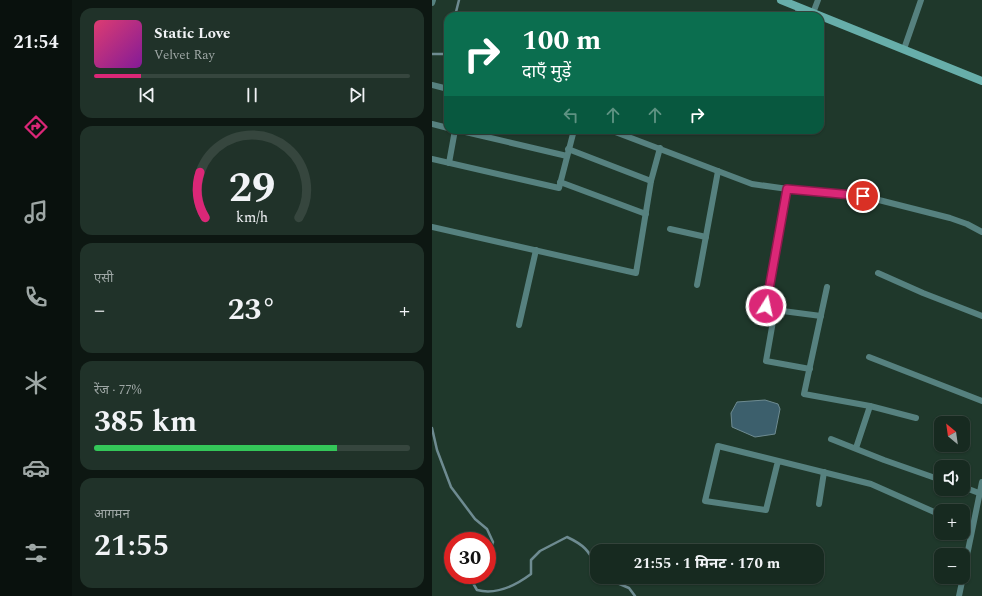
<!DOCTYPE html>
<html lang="hi">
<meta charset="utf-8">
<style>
:root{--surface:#172a20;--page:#203229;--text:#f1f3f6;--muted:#9ea7a5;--line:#36463e;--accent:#db2777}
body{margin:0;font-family:Spectral,"Noto Sans Devanagari",serif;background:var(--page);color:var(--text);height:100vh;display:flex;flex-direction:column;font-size:15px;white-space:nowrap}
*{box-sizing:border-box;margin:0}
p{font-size:13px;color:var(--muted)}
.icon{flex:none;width:22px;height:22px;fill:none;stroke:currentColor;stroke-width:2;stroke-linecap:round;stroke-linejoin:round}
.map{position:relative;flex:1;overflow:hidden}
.panel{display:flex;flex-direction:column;gap:8px;padding:8px;background:#0d1712;width:360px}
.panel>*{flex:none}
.guide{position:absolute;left:12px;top:12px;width:380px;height:122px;border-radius:12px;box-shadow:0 1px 3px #0004,0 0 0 1px var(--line);background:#0b6e4f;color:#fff;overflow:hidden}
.needle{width:26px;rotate:331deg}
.buttons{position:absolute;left:502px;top:416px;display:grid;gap:8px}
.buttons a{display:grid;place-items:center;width:36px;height:36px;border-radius:8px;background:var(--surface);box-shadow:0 1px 3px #0004,0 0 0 1px var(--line);font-size:20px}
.speed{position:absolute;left:12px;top:532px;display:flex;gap:8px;font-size:20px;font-weight:700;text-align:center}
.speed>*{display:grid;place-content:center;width:52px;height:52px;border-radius:50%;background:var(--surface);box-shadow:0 1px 3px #0004,0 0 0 1px var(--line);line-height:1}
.speed .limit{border:6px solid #d22;background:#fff;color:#111}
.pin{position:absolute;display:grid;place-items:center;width:34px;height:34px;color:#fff;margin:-17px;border:2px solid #fff;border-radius:50%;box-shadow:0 1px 4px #0007}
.me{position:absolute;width:44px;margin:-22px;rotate:10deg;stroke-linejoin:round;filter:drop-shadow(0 0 3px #0008)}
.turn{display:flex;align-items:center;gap:14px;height:84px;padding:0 12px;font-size:18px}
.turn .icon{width:52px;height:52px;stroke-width:2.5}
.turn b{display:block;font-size:28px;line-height:34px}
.lanes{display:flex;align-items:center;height:38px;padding:0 12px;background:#0003;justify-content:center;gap:20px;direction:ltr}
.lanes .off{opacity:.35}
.big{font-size:30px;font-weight:700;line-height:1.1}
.panel .widget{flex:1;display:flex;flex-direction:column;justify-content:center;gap:6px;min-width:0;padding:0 14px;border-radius:12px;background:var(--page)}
.panel .dial{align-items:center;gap:0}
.dial svg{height:104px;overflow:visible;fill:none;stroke:var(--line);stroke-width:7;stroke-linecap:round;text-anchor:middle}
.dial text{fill:var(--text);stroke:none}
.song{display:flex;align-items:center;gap:12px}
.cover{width:48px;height:48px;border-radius:6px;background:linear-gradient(135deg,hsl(340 70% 55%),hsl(290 70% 35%))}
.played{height:4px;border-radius:2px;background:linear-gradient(90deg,var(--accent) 15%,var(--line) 15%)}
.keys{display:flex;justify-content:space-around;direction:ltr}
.heat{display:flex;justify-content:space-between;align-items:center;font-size:22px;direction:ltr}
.charge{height:6px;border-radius:3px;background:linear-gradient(90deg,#34c759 77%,var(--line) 0)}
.trip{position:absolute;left:158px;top:544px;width:234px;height:40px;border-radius:12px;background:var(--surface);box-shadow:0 1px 3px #0004,0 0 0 1px var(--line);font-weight:700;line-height:40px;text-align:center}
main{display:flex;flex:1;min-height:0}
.dock{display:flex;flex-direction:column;width:72px;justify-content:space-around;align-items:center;background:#09110d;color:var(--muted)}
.dock .icon{width:28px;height:28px}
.dock .selected{color:var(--accent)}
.dock b{font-size:18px;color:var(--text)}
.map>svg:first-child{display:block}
.water{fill:#3c5f6c;stroke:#6e8b91}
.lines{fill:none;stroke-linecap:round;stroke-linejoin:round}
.stream{stroke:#6e8b91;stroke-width:2.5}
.street{stroke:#56817f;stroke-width:6}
.secondary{stroke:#67aeaa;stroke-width:8}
.route-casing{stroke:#8e194d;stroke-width:10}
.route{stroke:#db2777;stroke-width:7}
</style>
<main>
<nav class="dock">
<b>21:54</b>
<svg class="icon selected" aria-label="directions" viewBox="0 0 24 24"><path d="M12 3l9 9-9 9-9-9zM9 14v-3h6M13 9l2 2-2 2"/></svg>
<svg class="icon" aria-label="music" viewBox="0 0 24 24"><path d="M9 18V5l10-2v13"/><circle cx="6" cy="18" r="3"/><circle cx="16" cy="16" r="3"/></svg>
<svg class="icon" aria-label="phone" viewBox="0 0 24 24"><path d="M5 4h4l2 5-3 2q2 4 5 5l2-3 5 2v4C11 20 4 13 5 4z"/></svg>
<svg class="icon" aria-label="climate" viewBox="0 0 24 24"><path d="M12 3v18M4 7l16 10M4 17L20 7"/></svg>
<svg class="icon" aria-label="car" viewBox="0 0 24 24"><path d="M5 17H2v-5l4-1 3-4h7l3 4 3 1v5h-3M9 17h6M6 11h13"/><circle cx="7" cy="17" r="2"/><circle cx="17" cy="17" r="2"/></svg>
<svg class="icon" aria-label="filters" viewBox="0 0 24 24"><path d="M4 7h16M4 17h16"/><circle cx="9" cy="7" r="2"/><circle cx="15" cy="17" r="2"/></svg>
</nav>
<section class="panel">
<div class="widget">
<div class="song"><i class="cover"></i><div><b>Static Love</b><p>Velvet Ray</p></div></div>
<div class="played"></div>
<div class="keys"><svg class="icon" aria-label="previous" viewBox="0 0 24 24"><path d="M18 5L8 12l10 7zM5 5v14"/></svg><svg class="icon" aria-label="pause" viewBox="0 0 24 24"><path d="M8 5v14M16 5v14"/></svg><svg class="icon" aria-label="next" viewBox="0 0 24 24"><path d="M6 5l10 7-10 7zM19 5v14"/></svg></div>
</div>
<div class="widget dial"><svg viewBox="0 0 100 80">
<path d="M14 69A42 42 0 1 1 86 69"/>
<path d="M14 69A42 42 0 0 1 10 34" stroke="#db2777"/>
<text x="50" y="56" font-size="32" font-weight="700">29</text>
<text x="50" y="72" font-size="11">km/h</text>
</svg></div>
<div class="widget"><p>एसी</p>
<div class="heat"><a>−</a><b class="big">23°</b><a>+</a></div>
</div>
<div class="widget"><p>रेंज · 77%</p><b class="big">385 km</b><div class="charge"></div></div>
<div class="widget"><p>आगमन</p><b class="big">21:55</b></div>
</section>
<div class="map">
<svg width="550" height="596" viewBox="0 0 550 596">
<rect width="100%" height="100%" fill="#1f382b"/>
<!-- water -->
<polygon class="water" points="333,400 346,404 348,409 343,434 323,437 300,427 299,413 305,402"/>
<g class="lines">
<!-- stream -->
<g class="stream">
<polyline points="23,16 27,0"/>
<polyline points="0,54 12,54 16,44"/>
<polyline points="0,428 5,450 19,487 43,519 55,529 61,542 55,558"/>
<path d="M41,575l-3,3 7,12c19,5 38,-4 54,-16v-14l9,-9 27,-14c17,8 21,13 30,29"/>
<polyline points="171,577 197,588 203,596"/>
</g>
<!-- street -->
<g class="street">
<polyline points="0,3 1,0"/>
<polyline points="381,13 386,0"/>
<polyline points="365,16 367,7"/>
<polyline points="472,49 489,0"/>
<polyline points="0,85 16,89"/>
<polyline points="0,124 16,128"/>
<polyline points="25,130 135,156"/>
<polyline points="178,130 320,184 363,190 431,196 518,218 535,224 550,232"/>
<polyline points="136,149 219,181"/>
<polyline points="0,159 127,188 142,130"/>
<polyline points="17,163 23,130"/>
<polyline points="128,182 214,214"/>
<polyline points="355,189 334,306 343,310 389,316"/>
<polyline points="0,227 204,273 219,181 228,148"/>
<polyline points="238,229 274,237"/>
<polyline points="446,273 491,293 550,316"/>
<polyline points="265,285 286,171"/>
<polyline points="395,287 372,394 438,406 484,418"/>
<polyline points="343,310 334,361 378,369"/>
<polyline points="87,325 104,250"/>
<polyline points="437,357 550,401"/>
<polyline points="399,439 452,460 509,480"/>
<polyline points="424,448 438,406"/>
<polyline points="346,461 334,510 273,501 286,446 439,484 509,515"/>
<polyline points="531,487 547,493"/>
<polyline points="387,504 392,472"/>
<polyline points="531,525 540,529"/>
<polyline points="531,575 550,482"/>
<polyline points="527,596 531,577"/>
</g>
<!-- secondary -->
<polyline class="secondary" points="349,0 550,81"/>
</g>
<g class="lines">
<!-- route casing -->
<g class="route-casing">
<polyline id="route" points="334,306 355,189 431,196"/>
</g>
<!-- route -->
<use href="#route" class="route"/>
</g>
</svg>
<div class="buttons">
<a><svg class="needle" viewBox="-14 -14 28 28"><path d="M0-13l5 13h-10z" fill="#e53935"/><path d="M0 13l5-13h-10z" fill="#9ea7a5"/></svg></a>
<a><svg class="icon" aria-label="sound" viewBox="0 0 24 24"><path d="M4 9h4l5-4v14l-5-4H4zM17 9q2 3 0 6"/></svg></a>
<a>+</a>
<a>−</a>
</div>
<div class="speed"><div class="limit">30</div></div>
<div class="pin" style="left:431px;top:196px;background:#d93025"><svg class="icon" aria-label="arrive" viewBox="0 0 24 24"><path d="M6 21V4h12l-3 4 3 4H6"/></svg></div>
<svg class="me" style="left:334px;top:306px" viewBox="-20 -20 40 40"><circle r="17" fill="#db2777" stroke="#fff" stroke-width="3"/><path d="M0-11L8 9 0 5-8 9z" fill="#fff"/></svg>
<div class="trip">21:55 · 1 मिनट · 170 m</div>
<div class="guide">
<div class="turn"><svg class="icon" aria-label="right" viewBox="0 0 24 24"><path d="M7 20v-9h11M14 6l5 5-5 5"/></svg><div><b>100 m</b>दाएँ मुड़ें</div></div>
<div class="lanes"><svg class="icon off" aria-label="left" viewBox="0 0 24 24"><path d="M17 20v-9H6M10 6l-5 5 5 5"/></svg><svg class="icon off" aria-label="ahead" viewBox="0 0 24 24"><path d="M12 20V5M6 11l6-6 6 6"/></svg><svg class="icon off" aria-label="ahead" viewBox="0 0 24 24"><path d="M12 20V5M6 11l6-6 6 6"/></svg><svg class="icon" aria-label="right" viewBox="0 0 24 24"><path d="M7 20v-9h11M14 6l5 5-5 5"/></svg></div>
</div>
</div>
</main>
